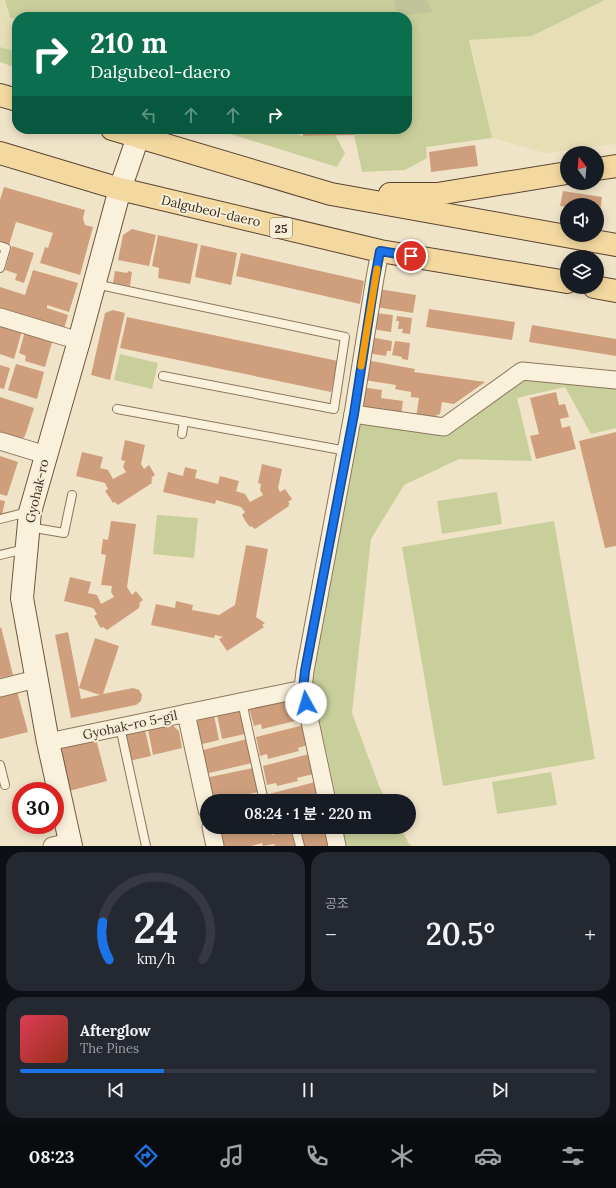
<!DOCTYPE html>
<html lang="ko">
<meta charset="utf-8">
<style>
:root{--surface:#171b24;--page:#242831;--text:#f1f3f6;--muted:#9ea1a6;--line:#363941;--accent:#1a73e8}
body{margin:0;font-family:Lora,"Noto Sans KR",serif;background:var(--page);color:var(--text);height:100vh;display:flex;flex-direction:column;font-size:15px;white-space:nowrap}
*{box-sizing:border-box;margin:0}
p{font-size:13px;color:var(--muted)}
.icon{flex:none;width:22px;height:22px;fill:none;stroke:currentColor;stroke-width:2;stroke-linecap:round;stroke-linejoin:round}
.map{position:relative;height:846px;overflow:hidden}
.drawer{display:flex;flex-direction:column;gap:6px;padding:6px;background:#0d0f14;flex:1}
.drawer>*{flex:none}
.banner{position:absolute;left:12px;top:12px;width:400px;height:122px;border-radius:16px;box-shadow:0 2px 10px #0003;background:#0b6e4f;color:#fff;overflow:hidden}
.needle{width:26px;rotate:344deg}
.controls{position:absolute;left:560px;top:146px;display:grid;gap:8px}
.controls a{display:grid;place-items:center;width:44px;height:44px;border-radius:50%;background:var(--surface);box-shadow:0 2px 10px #0003;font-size:20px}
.speed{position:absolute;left:12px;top:782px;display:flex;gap:8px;font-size:20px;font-weight:700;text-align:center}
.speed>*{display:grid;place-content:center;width:52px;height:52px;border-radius:50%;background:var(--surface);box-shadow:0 2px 10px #0003;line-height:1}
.speed .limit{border:6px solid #d22;background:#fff;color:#111}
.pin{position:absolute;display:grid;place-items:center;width:34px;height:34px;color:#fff;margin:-17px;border:2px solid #fff;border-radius:50%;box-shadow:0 1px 4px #0007}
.me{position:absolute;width:44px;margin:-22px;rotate:354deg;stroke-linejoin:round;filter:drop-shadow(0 0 3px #0008)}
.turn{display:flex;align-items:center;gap:14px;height:84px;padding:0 12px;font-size:18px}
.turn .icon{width:52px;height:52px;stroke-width:2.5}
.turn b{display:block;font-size:28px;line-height:34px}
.lanes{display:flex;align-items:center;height:38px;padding:0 12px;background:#0003;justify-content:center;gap:20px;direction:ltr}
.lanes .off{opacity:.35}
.big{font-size:30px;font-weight:600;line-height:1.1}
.drawer .tile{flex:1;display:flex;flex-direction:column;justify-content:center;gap:6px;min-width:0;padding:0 14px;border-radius:16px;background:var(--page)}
.drawer .dial{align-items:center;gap:0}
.dial svg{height:104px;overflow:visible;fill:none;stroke:var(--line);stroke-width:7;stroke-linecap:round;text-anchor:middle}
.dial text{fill:var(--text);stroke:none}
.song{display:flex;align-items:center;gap:12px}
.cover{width:48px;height:48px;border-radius:6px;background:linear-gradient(135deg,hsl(350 70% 55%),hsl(10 70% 35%))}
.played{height:4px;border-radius:2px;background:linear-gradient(90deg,var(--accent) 25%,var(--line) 25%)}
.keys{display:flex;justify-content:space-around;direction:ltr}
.heat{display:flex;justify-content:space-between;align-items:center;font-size:22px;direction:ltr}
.drawer .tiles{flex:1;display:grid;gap:6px;grid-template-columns:1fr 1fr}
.tile:last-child{grid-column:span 2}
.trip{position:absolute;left:200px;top:794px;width:216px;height:40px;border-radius:20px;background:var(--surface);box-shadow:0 2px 10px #0003;font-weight:600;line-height:40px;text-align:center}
.menu{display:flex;height:64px;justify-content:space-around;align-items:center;background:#090b0e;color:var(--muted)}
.menu .icon{width:28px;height:28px}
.menu .selected{color:var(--accent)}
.menu b{font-size:18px;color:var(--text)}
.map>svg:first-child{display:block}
.farmland{fill:#e6deb5}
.green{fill:#c9cf9b}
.cemetery{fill:#bfc49a}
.building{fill:#cf9f7d}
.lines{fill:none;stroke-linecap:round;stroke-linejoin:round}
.lane-casing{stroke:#8d765c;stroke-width:10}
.street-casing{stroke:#8d765c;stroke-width:19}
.secondary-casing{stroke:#6f573f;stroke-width:24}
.primary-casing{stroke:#5b4430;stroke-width:24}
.lane{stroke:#faf1dc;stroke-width:8}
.street{stroke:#faf1dc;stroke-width:17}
.secondary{stroke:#faf1dc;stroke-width:22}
.primary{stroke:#f3d9a0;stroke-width:22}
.route-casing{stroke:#114b97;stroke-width:10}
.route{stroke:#1a73e8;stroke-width:7}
.slow{stroke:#f59e0b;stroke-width:7}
.labels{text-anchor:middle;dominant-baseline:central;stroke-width:4;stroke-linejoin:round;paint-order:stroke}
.shield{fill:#f7eed8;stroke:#756857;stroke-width:1}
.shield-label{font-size:12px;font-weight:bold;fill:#3d2e20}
.street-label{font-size:13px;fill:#3d2e20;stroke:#f7eed8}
</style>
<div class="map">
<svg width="616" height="846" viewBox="0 0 616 846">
<rect width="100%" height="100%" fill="#f0e4c8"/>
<!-- farmland -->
<g class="farmland">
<polygon points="0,0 5,0 9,17 17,18 17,52 0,47"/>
<polygon points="605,0 616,0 616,144 545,153 492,138 470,40 532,36"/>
</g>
<!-- green -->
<g class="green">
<polygon points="5,0 605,0 532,36 469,40 492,138 426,147 427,158 405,170 362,172 353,129 407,129 407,17 17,17 17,18 10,18"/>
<polygon points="0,47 17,52 17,68 0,62"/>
<polygon points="214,129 280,129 303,136 335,135 345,153 337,167"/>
<polygon points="120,354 158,363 152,389 114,380"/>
<polygon points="521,378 616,386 616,428 591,434 565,387 517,398 532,461 459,459 404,485 371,539 352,713 379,786 387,801 337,801 311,681 357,426 369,420 446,432"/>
<polygon points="497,492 502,524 442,534 437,501"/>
<polygon points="157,515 198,518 194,558 153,554"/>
<polygon points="554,521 595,759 443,786 402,547"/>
<polygon points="551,772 557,805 497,814 492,782"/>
<polygon points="342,827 400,827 409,844 412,846 347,846"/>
</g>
<!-- cemetery -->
<polygon class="cemetery" points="394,0 427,0 432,12 399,16"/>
<!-- building -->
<g class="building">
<polygon points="302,129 353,129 354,135 303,136"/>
<polygon points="475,145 478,166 431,172 429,152"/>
<polygon points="4,187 85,210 83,218 85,225 93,227 80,275 40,263 45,247 48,248 53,233 16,222 9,245 0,242 0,200"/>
<polygon points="563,191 602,197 600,212 597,212 597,205 567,205 567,207 560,206"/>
<polygon points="132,229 156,235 149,266 118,260 123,235"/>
<polygon points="158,235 198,244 190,284 158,278 159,268 152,266"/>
<polygon points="201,245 237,253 231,285 195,277"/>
<polygon points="12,246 34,253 24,283 15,280 17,274 5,270"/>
<polygon points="241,253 364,281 360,304 236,276"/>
<polygon points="33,270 78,283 69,312 47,305 47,308 68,315 63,332 0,313 0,287 25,295"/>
<polygon points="115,271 127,273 128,271 132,272 130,286 113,283"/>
<polygon points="379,289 416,295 413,313 376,307"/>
<polygon points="429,309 515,322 512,340 426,327"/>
<polygon points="113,310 125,313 110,380 91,375 105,313"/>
<polygon points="375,313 393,315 391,332 372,329"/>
<polygon points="397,316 412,318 410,334 402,333 403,329 398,329 399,321 396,321"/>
<polygon points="127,317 338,361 331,392 120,348"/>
<polygon points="0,325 22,331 14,359 0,354"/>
<polygon points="532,325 616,339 616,356 529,342"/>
<polygon points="25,331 53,339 45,367 25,361 26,356 19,353"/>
<polygon points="370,337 392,341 391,351 387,351 386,356 367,353"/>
<polygon points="395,341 410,343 408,360 402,359 402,357 392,355"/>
<polygon points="366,360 415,369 414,372 485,382 454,404 442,402 440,414 427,419 416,418 419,398 411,397 411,392 395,389 396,385 364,380"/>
<polygon points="16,364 44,372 37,399 8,390"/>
<polygon points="0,365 10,368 4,389 0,388"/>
<polygon points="361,387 382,390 381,398 403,401 401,416 366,408 359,398"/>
<polygon points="556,392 559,405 565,404 569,417 560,419 562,428 570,426 576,449 536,459 530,436 539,434 530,398"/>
<polygon points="0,397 34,408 25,436 19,441 0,435"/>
<polygon points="616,432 616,546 605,548 579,441"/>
<polygon points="125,440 145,445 141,464 144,469 149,465 155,475 151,478 153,480 151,481 152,483 118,505 115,502 113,503 110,498 105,491 108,489 105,483 76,476 82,452 103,457 100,468 108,470 113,479 126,472 123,467 125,461 121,460"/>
<polygon points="0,456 18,462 7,496 0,494"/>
<polygon points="262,464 282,469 278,488 280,492 285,489 292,499 288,502 290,504 288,505 289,506 255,529 251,526 250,527 246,522 242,515 245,512 241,507 216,500 215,504 163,492 168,472 183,476 185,467 197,470 195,478 218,484 220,476 239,481 236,491 245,494 250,502 263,495 260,490 261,484 258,483"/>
<polygon points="0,500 5,501 2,515 0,515"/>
<polygon points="111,521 136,524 127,587 132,595 136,591 143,600 139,603 140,605 139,607 139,608 107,630 103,627 101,628 98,624 98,623 94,616 97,614 93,608 64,601 70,577 91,582 88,593 97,595 101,604 114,597 111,592 112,586 101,585 106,555 101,554 103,539 108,540"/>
<polygon points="246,545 268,549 256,617 265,623 262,625 264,627 227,651 219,639 223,637 215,635 214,638 151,625 156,604 175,608 176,601 193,605 192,610 219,615 235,605"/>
<polygon points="1,627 13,675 0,678 0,628"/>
<polygon points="68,632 81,699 100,695 79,688 95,638 119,646 103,694 133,688 139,690 142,695 141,701 136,705 71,718 55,635"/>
<polygon points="17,691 28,732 0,739 0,695"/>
<polygon points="290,695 299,701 303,719 262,729 261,724 254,726 248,705"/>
<polygon points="240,710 245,734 222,739 217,715"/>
<polygon points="214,715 219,740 198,745 194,728 199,719"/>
<polygon points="171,724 179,731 182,748 153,755 148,730"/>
<polygon points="304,725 308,745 298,748 299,751 268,759 267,754 260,756 256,737"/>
<polygon points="145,730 151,756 129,761 123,735"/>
<polygon points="96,739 107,781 69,791 60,751 64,747"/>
<polygon points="247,739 252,763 205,774 199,751"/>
<polygon points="309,754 314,774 297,778 298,781 277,786 276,783 267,785 263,766"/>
<polygon points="253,768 258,792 214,801 205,778"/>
<polygon points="315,782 319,801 270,801 269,794"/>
<polygon points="259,795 260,801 232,801 232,800"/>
<polygon points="248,827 270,827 272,835 291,829 295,846 275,846 274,844 263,846 262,843 251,846 221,846 218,834"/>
<polygon points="301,827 324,827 329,846 303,846 298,828"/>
</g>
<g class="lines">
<!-- lane casing -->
<g class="lane-casing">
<g id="lane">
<polyline points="0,246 6,248 0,268"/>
<polyline points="95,284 345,337 334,409 163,376"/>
<polyline points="117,409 347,451"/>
<polyline points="182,434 184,421"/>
<polyline points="0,519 28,512"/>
<polyline points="29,527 64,533 72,495"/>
<polyline points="0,555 25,549"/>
<polyline points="242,702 264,801"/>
<polyline points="120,727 146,846"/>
<polyline points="0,765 5,785"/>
<polyline points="295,827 300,846"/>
</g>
</g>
<!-- street casing -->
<g class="street-casing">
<g id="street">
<polyline points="0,317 79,341"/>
<polyline points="353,414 444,427 522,371 616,380"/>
<polyline points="0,441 46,455"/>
<polyline points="0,688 36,679"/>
<polyline points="186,713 207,810"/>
<polyline points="48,742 303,689"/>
<polyline points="327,801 303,689 305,671 353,414 375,278 380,251"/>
<polyline points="211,827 215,846"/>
<polyline points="333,827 337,846"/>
<polyline points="52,846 70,842"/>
</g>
</g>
<!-- secondary casing -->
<g class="secondary-casing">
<polyline id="secondary" points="71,846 48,742 22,598 30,512 79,341 120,189 138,137"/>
</g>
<!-- primary casing -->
<g class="primary-casing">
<g id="primary">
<polyline points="0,95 17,100"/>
<polyline points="112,129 331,194 616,245"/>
<polyline points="0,153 120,189 380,251 567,282"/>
<polyline points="597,169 616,166"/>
<polyline points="390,194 437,194 567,173"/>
<polyline points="594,287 616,291"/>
</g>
</g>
<!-- lane -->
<use href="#lane" class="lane"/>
<!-- street -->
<use href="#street" class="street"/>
<!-- secondary -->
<use href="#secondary" class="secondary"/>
<!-- primary -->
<use href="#primary" class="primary"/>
</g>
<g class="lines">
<!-- route casing -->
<g class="route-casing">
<polyline id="route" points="306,703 303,689 305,671 354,414 375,278 380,251 411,256"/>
</g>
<!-- route -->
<use href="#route" class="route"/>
<!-- slow -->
<polyline class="slow" points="361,366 377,269"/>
</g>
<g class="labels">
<!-- shield labels -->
<rect class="shield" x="270" y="218" width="22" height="20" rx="3"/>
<g class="shield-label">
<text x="281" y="228">25</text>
</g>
<!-- street labels -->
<g class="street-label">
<text transform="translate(211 211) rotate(13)">Dalgubeol-daero</text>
<text transform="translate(37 491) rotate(-77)">Gyohak-ro</text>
<text transform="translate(130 725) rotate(-12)">Gyohak-ro 5-gil</text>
</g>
</g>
</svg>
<div class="controls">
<a><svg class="needle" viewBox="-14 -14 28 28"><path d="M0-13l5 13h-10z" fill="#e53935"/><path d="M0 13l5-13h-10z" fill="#9ea1a6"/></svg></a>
<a><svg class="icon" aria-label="sound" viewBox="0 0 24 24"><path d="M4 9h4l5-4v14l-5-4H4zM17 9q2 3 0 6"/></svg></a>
<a><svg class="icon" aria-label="layers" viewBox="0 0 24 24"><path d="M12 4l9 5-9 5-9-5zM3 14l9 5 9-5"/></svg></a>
</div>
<div class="speed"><div class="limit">30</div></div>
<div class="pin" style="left:411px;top:256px;background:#d93025"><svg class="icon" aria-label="arrive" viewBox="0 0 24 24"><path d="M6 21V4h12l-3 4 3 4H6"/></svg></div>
<svg class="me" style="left:306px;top:703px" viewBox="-20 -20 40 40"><circle r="19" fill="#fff"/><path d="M0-13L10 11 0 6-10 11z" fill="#1a73e8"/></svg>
<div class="trip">08:24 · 1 분 · 220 m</div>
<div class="banner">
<div class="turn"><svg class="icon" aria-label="right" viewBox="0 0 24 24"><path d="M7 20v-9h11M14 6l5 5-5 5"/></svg><div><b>210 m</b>Dalgubeol-daero</div></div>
<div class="lanes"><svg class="icon off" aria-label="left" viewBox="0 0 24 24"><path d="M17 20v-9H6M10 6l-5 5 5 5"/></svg><svg class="icon off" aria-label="ahead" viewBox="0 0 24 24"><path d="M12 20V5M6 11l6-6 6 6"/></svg><svg class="icon off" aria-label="ahead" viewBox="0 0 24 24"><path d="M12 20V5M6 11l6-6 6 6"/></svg><svg class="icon" aria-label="right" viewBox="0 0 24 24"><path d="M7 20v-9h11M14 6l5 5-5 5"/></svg></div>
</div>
</div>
<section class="drawer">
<div class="tiles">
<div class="tile dial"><svg viewBox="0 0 100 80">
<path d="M14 69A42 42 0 1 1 86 69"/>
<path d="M14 69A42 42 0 0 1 9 40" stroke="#1a73e8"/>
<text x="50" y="56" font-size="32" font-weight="700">24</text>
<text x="50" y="72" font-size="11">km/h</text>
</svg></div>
<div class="tile"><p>공조</p>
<div class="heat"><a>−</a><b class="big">20.5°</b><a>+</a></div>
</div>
<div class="tile">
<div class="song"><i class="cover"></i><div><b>Afterglow</b><p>The Pines</p></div></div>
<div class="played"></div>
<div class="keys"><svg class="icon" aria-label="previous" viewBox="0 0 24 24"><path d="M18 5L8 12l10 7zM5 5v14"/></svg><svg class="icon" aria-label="pause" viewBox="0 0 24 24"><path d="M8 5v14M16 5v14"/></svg><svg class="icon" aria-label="next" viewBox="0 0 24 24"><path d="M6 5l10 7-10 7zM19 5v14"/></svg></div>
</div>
</div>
</section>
<nav class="menu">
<b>08:23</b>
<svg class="icon selected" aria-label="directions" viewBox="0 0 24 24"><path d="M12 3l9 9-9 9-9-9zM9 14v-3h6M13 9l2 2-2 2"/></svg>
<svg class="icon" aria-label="music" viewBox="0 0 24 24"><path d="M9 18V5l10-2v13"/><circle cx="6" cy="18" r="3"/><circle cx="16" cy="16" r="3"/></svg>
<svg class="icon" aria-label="phone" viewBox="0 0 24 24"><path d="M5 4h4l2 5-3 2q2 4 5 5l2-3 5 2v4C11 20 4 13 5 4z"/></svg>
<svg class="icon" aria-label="climate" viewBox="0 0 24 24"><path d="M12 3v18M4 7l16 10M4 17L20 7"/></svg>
<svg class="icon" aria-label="car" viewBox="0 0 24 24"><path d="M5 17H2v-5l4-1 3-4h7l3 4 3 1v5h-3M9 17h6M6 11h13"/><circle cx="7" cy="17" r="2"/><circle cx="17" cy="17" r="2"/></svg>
<svg class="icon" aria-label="filters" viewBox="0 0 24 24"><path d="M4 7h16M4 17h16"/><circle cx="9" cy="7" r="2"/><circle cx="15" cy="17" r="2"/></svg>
</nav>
